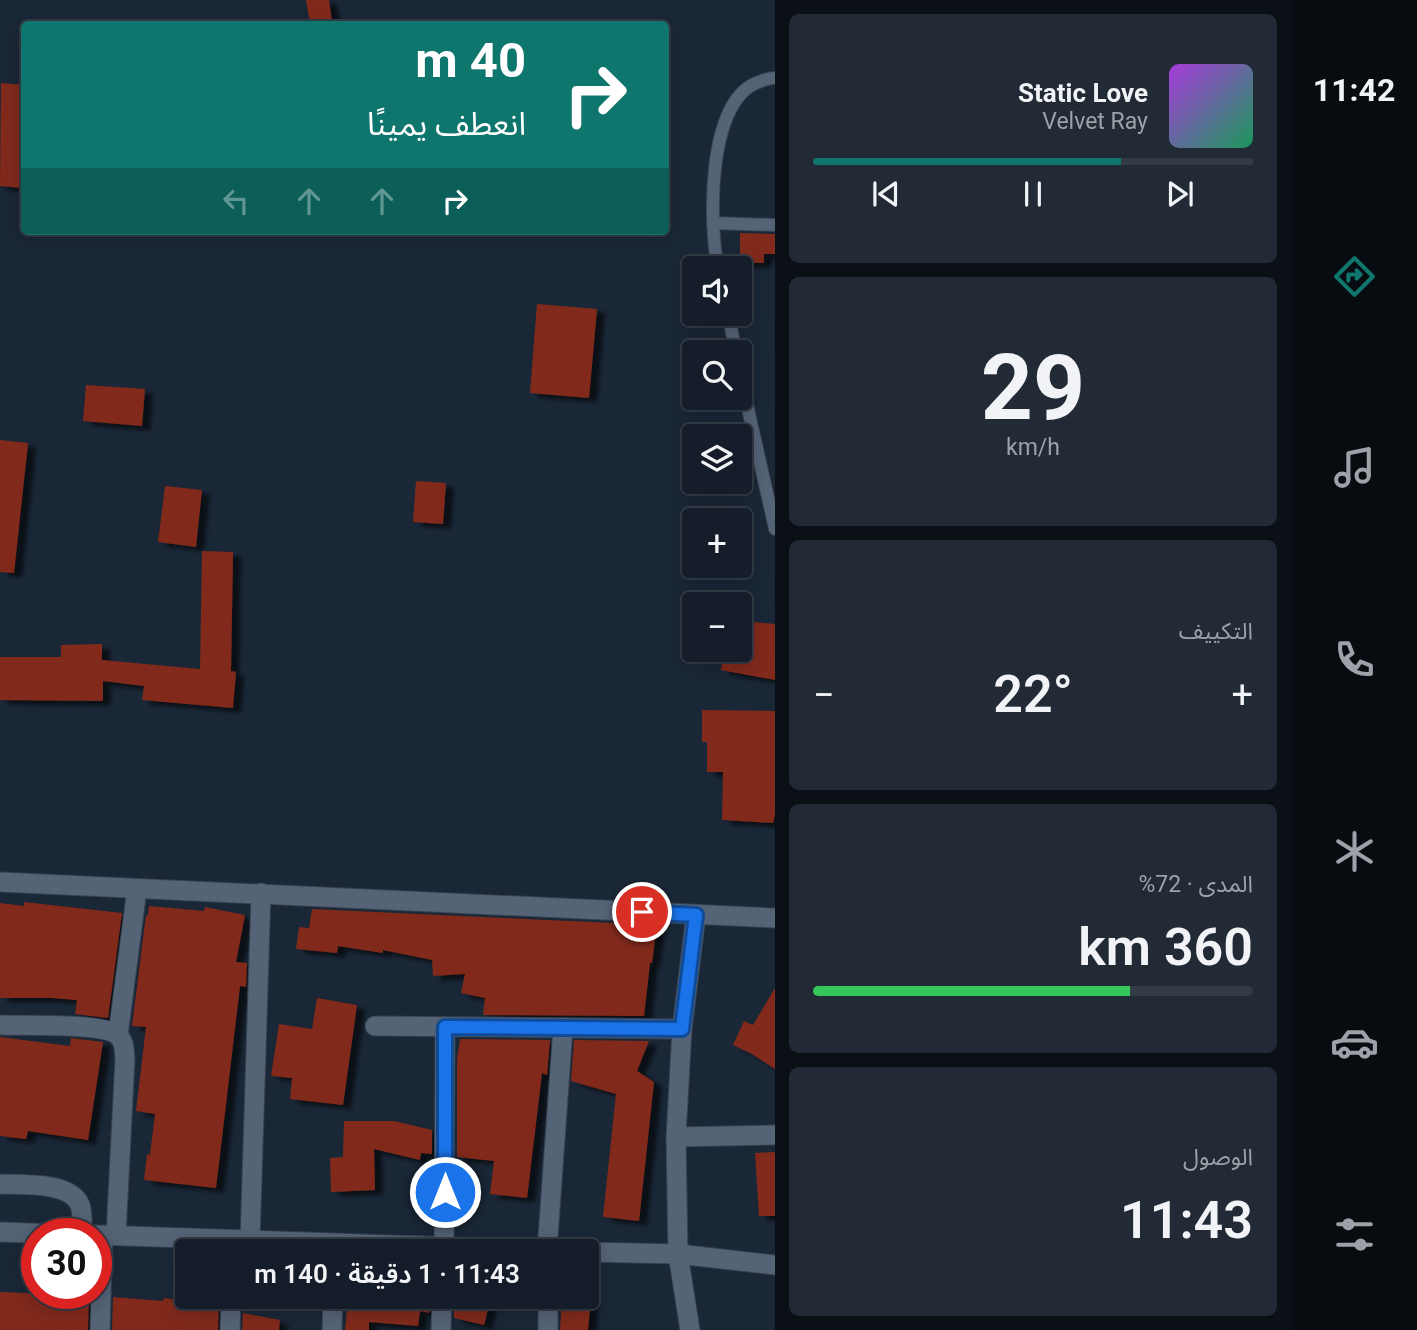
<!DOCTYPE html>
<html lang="ar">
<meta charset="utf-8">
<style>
:root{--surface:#141d29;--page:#212a35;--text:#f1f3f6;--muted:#9da2a8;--line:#333b46;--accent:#0f766e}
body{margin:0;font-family:Roboto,"Noto Sans Arabic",sans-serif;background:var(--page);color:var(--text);direction:rtl;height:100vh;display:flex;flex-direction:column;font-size:26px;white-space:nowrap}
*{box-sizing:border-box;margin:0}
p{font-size:23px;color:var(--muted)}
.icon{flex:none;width:38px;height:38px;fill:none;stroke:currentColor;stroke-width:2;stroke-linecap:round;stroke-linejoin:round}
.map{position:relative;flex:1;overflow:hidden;direction:ltr}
.sheet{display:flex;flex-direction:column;gap:14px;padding:14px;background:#0b1017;width:516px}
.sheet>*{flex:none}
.guide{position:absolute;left:21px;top:21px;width:648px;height:214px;border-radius:7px;box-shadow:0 4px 18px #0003,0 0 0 2px var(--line);direction:rtl;background:#0f766e;color:#fff;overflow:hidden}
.tools{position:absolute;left:682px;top:256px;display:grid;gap:14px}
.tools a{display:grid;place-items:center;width:70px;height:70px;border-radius:7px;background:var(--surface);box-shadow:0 4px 18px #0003,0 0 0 2px var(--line);font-size:35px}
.speed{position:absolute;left:21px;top:1218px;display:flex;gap:14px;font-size:35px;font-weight:700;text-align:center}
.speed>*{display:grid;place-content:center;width:91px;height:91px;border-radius:50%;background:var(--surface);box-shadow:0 4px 18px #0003,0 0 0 2px var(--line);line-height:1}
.speed .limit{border:10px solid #d22;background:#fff;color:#111}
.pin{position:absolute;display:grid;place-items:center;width:60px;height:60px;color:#fff;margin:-30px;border:4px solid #fff;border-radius:50%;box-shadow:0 2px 7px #0007}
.me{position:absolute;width:77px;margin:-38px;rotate:0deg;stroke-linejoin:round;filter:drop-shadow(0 0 5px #0008)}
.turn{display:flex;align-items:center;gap:24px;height:147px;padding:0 28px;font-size:32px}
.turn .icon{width:91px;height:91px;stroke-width:2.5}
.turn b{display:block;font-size:49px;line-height:60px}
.lanes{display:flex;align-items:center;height:66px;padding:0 28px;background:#0003;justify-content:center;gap:35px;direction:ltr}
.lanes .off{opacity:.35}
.big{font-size:52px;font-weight:600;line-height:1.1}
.sheet .tile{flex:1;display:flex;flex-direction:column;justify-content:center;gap:10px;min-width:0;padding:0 24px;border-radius:10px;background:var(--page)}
.sheet .dial{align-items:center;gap:0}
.dial b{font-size:91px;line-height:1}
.song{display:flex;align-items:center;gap:21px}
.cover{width:84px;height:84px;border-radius:10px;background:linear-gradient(135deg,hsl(280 70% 55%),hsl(150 70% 35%))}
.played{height:7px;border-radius:4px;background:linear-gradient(90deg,var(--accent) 70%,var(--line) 70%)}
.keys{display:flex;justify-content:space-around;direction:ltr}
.heat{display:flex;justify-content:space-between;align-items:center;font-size:38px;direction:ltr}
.charge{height:10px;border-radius:5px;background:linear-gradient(90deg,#34c759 72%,var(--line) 0)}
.trip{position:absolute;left:175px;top:1239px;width:424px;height:70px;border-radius:7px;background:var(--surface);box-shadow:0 4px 18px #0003,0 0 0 2px var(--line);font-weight:600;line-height:70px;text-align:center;direction:rtl}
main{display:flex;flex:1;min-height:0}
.tabs{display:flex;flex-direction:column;width:126px;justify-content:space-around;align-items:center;background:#080c10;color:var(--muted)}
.tabs .icon{width:49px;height:49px}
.tabs .current{color:var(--accent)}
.tabs b{font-size:32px;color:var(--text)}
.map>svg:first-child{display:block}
.building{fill:#812a1a;filter:url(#shadow)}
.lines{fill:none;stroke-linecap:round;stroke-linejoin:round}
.service-casing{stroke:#38424f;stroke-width:14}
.minor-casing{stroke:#38424f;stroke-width:21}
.service{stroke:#556377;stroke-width:12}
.minor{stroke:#556377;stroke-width:19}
.route-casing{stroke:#114b97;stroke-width:18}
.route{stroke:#1a73e8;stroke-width:12}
</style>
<main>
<nav class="tabs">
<b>11:42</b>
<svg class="icon current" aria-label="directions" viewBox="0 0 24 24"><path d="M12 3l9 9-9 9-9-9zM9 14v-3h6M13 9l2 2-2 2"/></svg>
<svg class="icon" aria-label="music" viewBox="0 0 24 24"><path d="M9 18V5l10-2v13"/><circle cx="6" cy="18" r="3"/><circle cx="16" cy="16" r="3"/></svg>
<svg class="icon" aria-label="phone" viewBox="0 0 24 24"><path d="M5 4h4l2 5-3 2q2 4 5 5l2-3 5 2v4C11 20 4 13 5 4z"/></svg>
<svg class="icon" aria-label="climate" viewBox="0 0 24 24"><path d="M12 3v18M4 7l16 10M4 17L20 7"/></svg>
<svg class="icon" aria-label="car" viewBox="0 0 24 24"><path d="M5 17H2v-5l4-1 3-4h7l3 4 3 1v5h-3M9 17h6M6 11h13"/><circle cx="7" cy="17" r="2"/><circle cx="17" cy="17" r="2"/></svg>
<svg class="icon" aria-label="filters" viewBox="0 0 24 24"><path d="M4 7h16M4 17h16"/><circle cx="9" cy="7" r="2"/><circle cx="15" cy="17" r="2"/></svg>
</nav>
<section class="sheet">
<div class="tile">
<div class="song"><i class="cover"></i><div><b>Static Love</b><p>Velvet Ray</p></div></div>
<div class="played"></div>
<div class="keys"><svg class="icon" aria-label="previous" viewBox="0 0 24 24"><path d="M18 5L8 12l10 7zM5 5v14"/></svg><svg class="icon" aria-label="pause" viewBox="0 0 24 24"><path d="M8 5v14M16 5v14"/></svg><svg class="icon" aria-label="next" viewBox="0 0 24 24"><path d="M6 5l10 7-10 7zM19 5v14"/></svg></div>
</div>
<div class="tile dial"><b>29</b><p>km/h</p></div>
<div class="tile"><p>التكييف</p>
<div class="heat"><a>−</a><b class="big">22°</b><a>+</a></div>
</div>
<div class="tile"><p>المدى · 72%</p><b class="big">360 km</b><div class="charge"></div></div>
<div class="tile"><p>الوصول</p><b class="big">11:43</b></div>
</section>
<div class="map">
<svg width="775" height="1330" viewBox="0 0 775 1330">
<defs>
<filter id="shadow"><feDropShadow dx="8" dy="4.5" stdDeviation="2" flood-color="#0009"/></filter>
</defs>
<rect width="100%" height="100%" fill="#1a2737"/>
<!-- building -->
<g class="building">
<polygon points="306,0 329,0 332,22 310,24"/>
<polygon points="1,83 24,85 24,181 23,181 22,188 0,186"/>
<polygon points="740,233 775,234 775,254 764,254 764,263 740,263"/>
<polygon points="537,304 597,309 589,398 530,393"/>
<polygon points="86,385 145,389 142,426 83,421"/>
<polygon points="0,440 28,443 14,573 0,572"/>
<polygon points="416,481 446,483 443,524 413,522"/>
<polygon points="165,486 202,490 196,547 158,542"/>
<polygon points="202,551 233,552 231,671 236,672 233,708 142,700 144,686 103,681 103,701 0,700 0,657 61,657 61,645 102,644 102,660 200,669"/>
<polygon points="753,622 775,624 775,680 721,670 724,649 740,649 740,645 752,647"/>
<polygon points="702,710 775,711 775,814 773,823 722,820 723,772 707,772 707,742 702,742"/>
<polygon points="24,902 122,913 108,1018 75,1014 77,1000 52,998 0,998 0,903 24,906"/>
<polygon points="149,906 204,911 205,907 245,915 236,962 247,963 246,987 240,986 216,1188 144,1180 147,1154 150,1155 155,1114 136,1111 146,1027 132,1026 146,915 148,916"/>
<polygon points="312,909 657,925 652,963 650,963 644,1016 483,1015 485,998 461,993 465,974 433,976 432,960 383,950 383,953 338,946 337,953 296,949 299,927 309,928"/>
<polygon points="775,988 775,1069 752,1054 733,1045 744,1021 753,1025"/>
<polygon points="317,998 357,1005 343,1105 290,1099 292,1078 271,1076 279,1024 312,1029"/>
<polygon points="0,1037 70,1046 71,1038 103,1042 88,1140 28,1131 26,1139 0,1136"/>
<polygon points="460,1039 550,1040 547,1075 542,1073 527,1198 490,1194 494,1161 457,1157 457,1060"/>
<polygon points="574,1040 649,1041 637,1071 654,1082 639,1221 603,1217 616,1094 571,1081"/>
<polygon points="344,1121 394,1121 432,1130 432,1154 421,1153 420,1160 374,1149 375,1190 331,1192 330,1158 343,1157"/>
<polygon points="775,1152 775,1216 759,1216 755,1153"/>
<polygon points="0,1292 89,1296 88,1330 0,1330"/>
<polygon points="113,1297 163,1301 164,1298 179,1300 179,1297 219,1297 218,1330 112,1330"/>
<polygon points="382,1297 430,1297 429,1313 420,1311 418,1326 369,1322 369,1330 345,1330 348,1300 381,1303"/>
<polygon points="454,1297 491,1297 484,1325 454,1318"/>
<polygon points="562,1297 591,1297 588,1330 560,1330"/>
<polygon points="243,1313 280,1320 279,1330 242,1330"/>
</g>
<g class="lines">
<!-- service casing -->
<g class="service-casing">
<g id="service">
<polyline points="713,223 775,225"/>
<path d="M718,268c-9,-44 -11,-161 36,-184 7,-3 13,-6 21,-6"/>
<polyline points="728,313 736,352"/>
<polyline points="740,373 775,529"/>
</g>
</g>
<!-- minor casing -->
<g class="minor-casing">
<g id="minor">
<polyline points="0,882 775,918"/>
<path d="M0,1025c23,1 100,-2 116,9 9,6 8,16 9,25l-9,176"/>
<polyline points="375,1026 682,1029"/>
<polyline points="118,1035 137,889"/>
<polyline points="676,1137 775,1135"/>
<path d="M0,1184c21,1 70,-3 80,21 3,9 2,19 2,29"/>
<polyline points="0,1232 58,1234"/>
<polyline points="96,1235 573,1251"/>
<polyline points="250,1241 261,893"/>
<polyline points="444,1251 445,1027"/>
<polyline points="547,1251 563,1028"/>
<polyline points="586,1252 678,1254 775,1265"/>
<polyline points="548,1297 548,1330"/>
<polyline points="100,1330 103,1235"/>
<polyline points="230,1330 231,1297"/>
<polyline points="332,1330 333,1297"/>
<polyline points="441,1330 442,1297"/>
<polyline points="690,1330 678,1254 676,1137 682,1029 696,915"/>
</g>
</g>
<!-- service -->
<use href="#service" class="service"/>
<!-- minor -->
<use href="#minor" class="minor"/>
</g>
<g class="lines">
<!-- route casing -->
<g class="route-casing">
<polyline id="route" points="445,1192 445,1027 682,1029 696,915 642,912"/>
</g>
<!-- route -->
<use href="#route" class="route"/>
</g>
</svg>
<div class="tools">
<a><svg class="icon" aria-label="sound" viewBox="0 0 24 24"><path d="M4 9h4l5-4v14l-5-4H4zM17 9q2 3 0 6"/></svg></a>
<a><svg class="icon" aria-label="search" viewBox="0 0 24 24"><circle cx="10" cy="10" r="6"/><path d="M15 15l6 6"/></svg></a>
<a><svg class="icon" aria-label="layers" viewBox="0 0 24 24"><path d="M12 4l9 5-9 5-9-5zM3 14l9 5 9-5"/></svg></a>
<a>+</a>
<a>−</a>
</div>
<div class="speed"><div class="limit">30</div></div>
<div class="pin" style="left:642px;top:912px;background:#d93025"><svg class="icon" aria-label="arrive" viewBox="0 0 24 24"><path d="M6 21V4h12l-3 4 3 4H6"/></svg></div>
<svg class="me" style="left:445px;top:1192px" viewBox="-20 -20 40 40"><circle r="17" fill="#1a73e8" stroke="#fff" stroke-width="3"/><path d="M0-11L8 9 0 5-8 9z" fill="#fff"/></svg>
<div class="trip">11:43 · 1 دقيقة · 140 m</div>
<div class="guide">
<div class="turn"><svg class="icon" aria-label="right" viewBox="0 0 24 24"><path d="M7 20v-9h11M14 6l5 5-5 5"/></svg><div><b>40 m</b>انعطف يمينًا</div></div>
<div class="lanes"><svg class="icon off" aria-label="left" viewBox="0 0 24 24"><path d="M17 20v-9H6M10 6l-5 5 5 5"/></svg><svg class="icon off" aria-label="ahead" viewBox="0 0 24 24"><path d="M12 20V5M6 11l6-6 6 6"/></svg><svg class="icon off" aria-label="ahead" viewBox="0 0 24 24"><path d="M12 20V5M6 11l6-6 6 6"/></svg><svg class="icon" aria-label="right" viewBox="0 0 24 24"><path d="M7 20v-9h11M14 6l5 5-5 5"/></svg></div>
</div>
</div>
</main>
